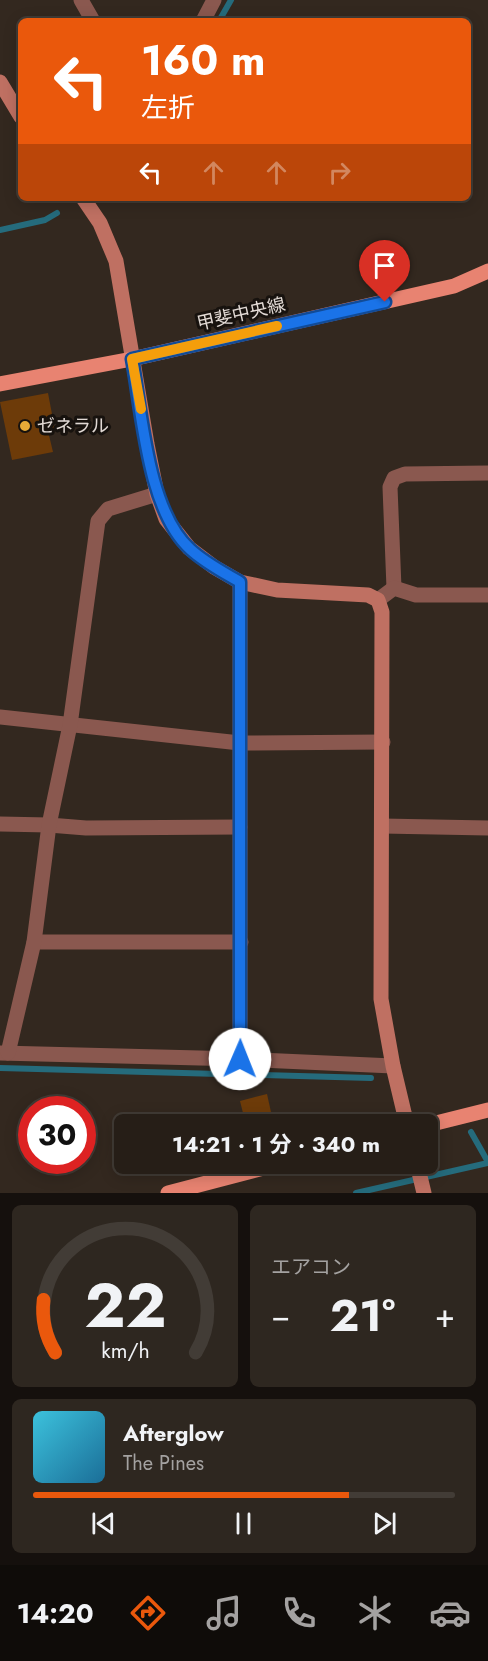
<!DOCTYPE html>
<html lang="ja">
<meta charset="utf-8">
<style>
:root{--surface:#261e17;--page:#2e2720;--text:#f1f3f6;--muted:#a4a2a1;--line:#423c36;--accent:#ea580c}
body{margin:0;font-family:Jost,"Noto Sans JP",sans-serif;background:var(--page);color:var(--text);height:100vh;display:flex;flex-direction:column;font-size:22px;white-space:nowrap}
*{box-sizing:border-box;margin:0}
p{font-size:20px;color:var(--muted)}
.icon{flex:none;width:33px;height:33px;fill:none;stroke:currentColor;stroke-width:2;stroke-linecap:round;stroke-linejoin:round}
.map{position:relative;height:1193px;overflow:hidden}
.details{display:flex;flex-direction:column;gap:12px;padding:12px;background:#15100d;flex:1}
.details>*{flex:none}
.banner{position:absolute;left:18px;top:18px;width:453px;height:183px;border-radius:9px;box-shadow:0 3px 15px #0003,0 0 0 2px var(--line);background:#ea580c;color:#fff;overflow:hidden}
.speed{position:absolute;left:18px;top:1096px;display:flex;gap:12px;font-size:30px;font-weight:700;text-align:center}
.speed>*{display:grid;place-content:center;width:78px;height:78px;border-radius:50%;background:var(--surface);box-shadow:0 3px 15px #0003,0 0 0 2px var(--line);line-height:1}
.speed .limit{border:9px solid #d22;background:#fff;color:#111}
.pin{position:absolute;display:grid;place-items:center;width:51px;height:51px;color:#fff;margin:-62px -26px;border-radius:50% 50% 50% 0;rotate:-45deg;box-shadow:0 0 6px #0007}
.pin .icon{rotate:45deg}
.me{position:absolute;width:66px;margin:-33px;rotate:1deg;stroke-linejoin:round;filter:drop-shadow(0 0 4px #0008)}
.turn{display:flex;align-items:center;gap:21px;height:126px;padding:0 24px;font-size:27px}
.turn .icon{width:78px;height:78px;stroke-width:2.5}
.turn b{display:block;font-size:42px;line-height:51px}
.lanes{display:flex;align-items:center;height:57px;padding:0 24px;background:#0003;justify-content:center;gap:30px;direction:ltr}
.lanes .off{opacity:.35}
.big{font-size:45px;font-weight:700;line-height:1.1}
.details .card{flex:1;display:flex;flex-direction:column;justify-content:center;gap:9px;min-width:0;padding:0 21px;border-radius:9px;background:var(--page)}
.details .dial{align-items:center;gap:0}
.dial svg{height:156px;overflow:visible;fill:none;stroke:var(--line);stroke-width:7;stroke-linecap:round;text-anchor:middle}
.dial text{fill:var(--text);stroke:none}
.song{display:flex;align-items:center;gap:18px}
.cover{width:72px;height:72px;border-radius:9px;background:linear-gradient(135deg,hsl(190 70% 55%),hsl(200 70% 35%))}
.played{height:6px;border-radius:3px;background:linear-gradient(90deg,var(--accent) 75%,var(--line) 75%)}
.keys{display:flex;justify-content:space-around;direction:ltr}
.heat{display:flex;justify-content:space-between;align-items:center;font-size:33px;direction:ltr}
.details .tiles{flex:1;display:grid;gap:12px;grid-template-columns:1fr 1fr}
.card:last-child{grid-column:span 2}
.trip{position:absolute;left:114px;top:1114px;width:324px;height:60px;border-radius:9px;background:var(--surface);box-shadow:0 3px 15px #0003,0 0 0 2px var(--line);font-weight:700;line-height:60px;text-align:center}
.tabs{display:flex;height:96px;justify-content:space-around;align-items:center;background:#0f0c09;color:var(--muted)}
.tabs .icon{width:42px;height:42px}
.tabs .selected{color:var(--accent)}
.tabs b{font-size:27px;color:var(--text)}
.map>svg:first-child{display:block}
.lines{fill:none;stroke-linecap:round;stroke-linejoin:round}
.stream{stroke:#256b7c;stroke-width:6}
.building{fill:#6d3b09}
.street{stroke:#8a584f;stroke-width:15}
.secondary{stroke:#bf7062;stroke-width:15}
.primary{stroke:#e88371;stroke-width:15}
.route-casing{stroke:#114b97;stroke-width:15}
.route{stroke:#1a73e8;stroke-width:10}
.slow{stroke:#f59e0b;stroke-width:10}
.poi-dot{fill:#e8ab37;stroke:#17120e;stroke-width:2}
.labels{text-anchor:middle;dominant-baseline:central;stroke-width:6;stroke-linejoin:round;paint-order:stroke}
.street-label{font-size:18px;fill:#e1d9d4;stroke:#17120e}
.poi-label{font-size:18px;fill:#e1d9d4;stroke:#17120e;text-anchor:start}
</style>
<div class="map">
<svg width="488" height="1193" viewBox="0 0 488 1193">
<rect width="100%" height="100%" fill="#33281f"/>
<g class="lines">
<!-- stream -->
<g class="stream">
<polyline points="219,21 231,0"/>
<polyline points="0,230 45,220 57,213"/>
<polyline points="0,1068 371,1078"/>
<polyline points="471,1132 488,1162"/>
<polyline points="356,1193 488,1163"/>
</g>
</g>
<!-- building -->
<g class="building">
<polygon points="48,393 55,430 48,431 53,452 12,460 0,402"/>
<polygon points="267,1094 273,1121 257,1125 246,1125 240,1101"/>
<polygon points="163,1121 164,1125 140,1125 140,1122"/>
</g>
<g class="lines">
<!-- street -->
<g class="street">
<polyline points="81,0 93,21"/>
<polyline points="203,21 214,0"/>
<polyline points="394,588 390,487 394,478 405,474 488,473"/>
<polyline points="378,600 394,588 416,595 488,595"/>
<polyline points="0,717 240,743 383,742"/>
<polyline points="0,824 49,825 86,828 240,827"/>
<polyline points="382,826 488,828"/>
<polyline points="34,942 241,942"/>
<polyline points="0,1053 240,1059 393,1066"/>
<polyline points="8,1053 34,942 49,825 70,725 98,521 108,509 157,494"/>
<polyline points="240,1059 240,582"/>
</g>
<!-- secondary -->
<g class="secondary">
<polyline points="0,82 21,117"/>
<polyline points="83,198 100,223 116,261 147,444 157,494 166,519 189,548 214,567 240,582 277,590 368,595 378,600 382,612 381,999 393,1066 407,1125"/>
<polyline points="417,1164 424,1193"/>
</g>
<!-- primary -->
<g class="primary">
<polyline points="0,384 132,359 454,286 488,271"/>
<polyline points="428,1125 488,1110"/>
<polyline points="168,1193 279,1164"/>
</g>
</g>
<g class="lines">
<!-- route casing -->
<g class="route-casing">
<path id="route" d="M240,1059v-477c-17,-10 -35,-19 -50,-33 -42,-38 -48,-135 -58,-190l253,-57"/>
</g>
<!-- route -->
<use href="#route" class="route"/>
<!-- slow -->
<polyline class="slow" points="141,409 132,359 277,326"/>
</g>
<!-- markers -->
<circle class="poi-dot" cx="25" cy="426" r="6"/>
<g class="labels">
<!-- street labels -->
<g class="street-label">
<text transform="translate(241 314) rotate(-13)">甲斐中央線</text>
</g>
<!-- poi labels -->
<g class="poi-label">
<text x="37" y="426">ゼネラル</text>
</g>
</g>
</svg>
<div class="speed"><div class="limit">30</div></div>
<div class="pin" style="left:385px;top:302px;background:#d93025"><svg class="icon" aria-label="arrive" viewBox="0 0 24 24"><path d="M6 21V4h12l-3 4 3 4H6"/></svg></div>
<svg class="me" style="left:240px;top:1059px" viewBox="-20 -20 40 40"><circle r="19" fill="#fff"/><path d="M0-13L10 11 0 6-10 11z" fill="#1a73e8"/></svg>
<div class="trip">14:21 · 1 分 · 340 m</div>
<div class="banner">
<div class="turn"><svg class="icon" aria-label="left" viewBox="0 0 24 24"><path d="M17 20v-9H6M10 6l-5 5 5 5"/></svg><div><b>160 m</b>左折</div></div>
<div class="lanes"><svg class="icon" aria-label="left" viewBox="0 0 24 24"><path d="M17 20v-9H6M10 6l-5 5 5 5"/></svg><svg class="icon off" aria-label="ahead" viewBox="0 0 24 24"><path d="M12 20V5M6 11l6-6 6 6"/></svg><svg class="icon off" aria-label="ahead" viewBox="0 0 24 24"><path d="M12 20V5M6 11l6-6 6 6"/></svg><svg class="icon off" aria-label="right" viewBox="0 0 24 24"><path d="M7 20v-9h11M14 6l5 5-5 5"/></svg></div>
</div>
</div>
<section class="details">
<div class="tiles">
<div class="card dial"><svg viewBox="0 0 100 80">
<path d="M14 69A42 42 0 1 1 86 69"/>
<path d="M14 69A42 42 0 0 1 8 42" stroke="#ea580c"/>
<text x="50" y="56" font-size="32" font-weight="700">22</text>
<text x="50" y="72" font-size="11">km/h</text>
</svg></div>
<div class="card"><p>エアコン</p>
<div class="heat"><a>−</a><b class="big">21°</b><a>+</a></div>
</div>
<div class="card">
<div class="song"><i class="cover"></i><div><b>Afterglow</b><p>The Pines</p></div></div>
<div class="played"></div>
<div class="keys"><svg class="icon" aria-label="previous" viewBox="0 0 24 24"><path d="M18 5L8 12l10 7zM5 5v14"/></svg><svg class="icon" aria-label="pause" viewBox="0 0 24 24"><path d="M8 5v14M16 5v14"/></svg><svg class="icon" aria-label="next" viewBox="0 0 24 24"><path d="M6 5l10 7-10 7zM19 5v14"/></svg></div>
</div>
</div>
</section>
<nav class="tabs">
<b>14:20</b>
<svg class="icon selected" aria-label="directions" viewBox="0 0 24 24"><path d="M12 3l9 9-9 9-9-9zM9 14v-3h6M13 9l2 2-2 2"/></svg>
<svg class="icon" aria-label="music" viewBox="0 0 24 24"><path d="M9 18V5l10-2v13"/><circle cx="6" cy="18" r="3"/><circle cx="16" cy="16" r="3"/></svg>
<svg class="icon" aria-label="phone" viewBox="0 0 24 24"><path d="M5 4h4l2 5-3 2q2 4 5 5l2-3 5 2v4C11 20 4 13 5 4z"/></svg>
<svg class="icon" aria-label="climate" viewBox="0 0 24 24"><path d="M12 3v18M4 7l16 10M4 17L20 7"/></svg>
<svg class="icon" aria-label="car" viewBox="0 0 24 24"><path d="M5 17H2v-5l4-1 3-4h7l3 4 3 1v5h-3M9 17h6M6 11h13"/><circle cx="7" cy="17" r="2"/><circle cx="17" cy="17" r="2"/></svg>
</nav>
